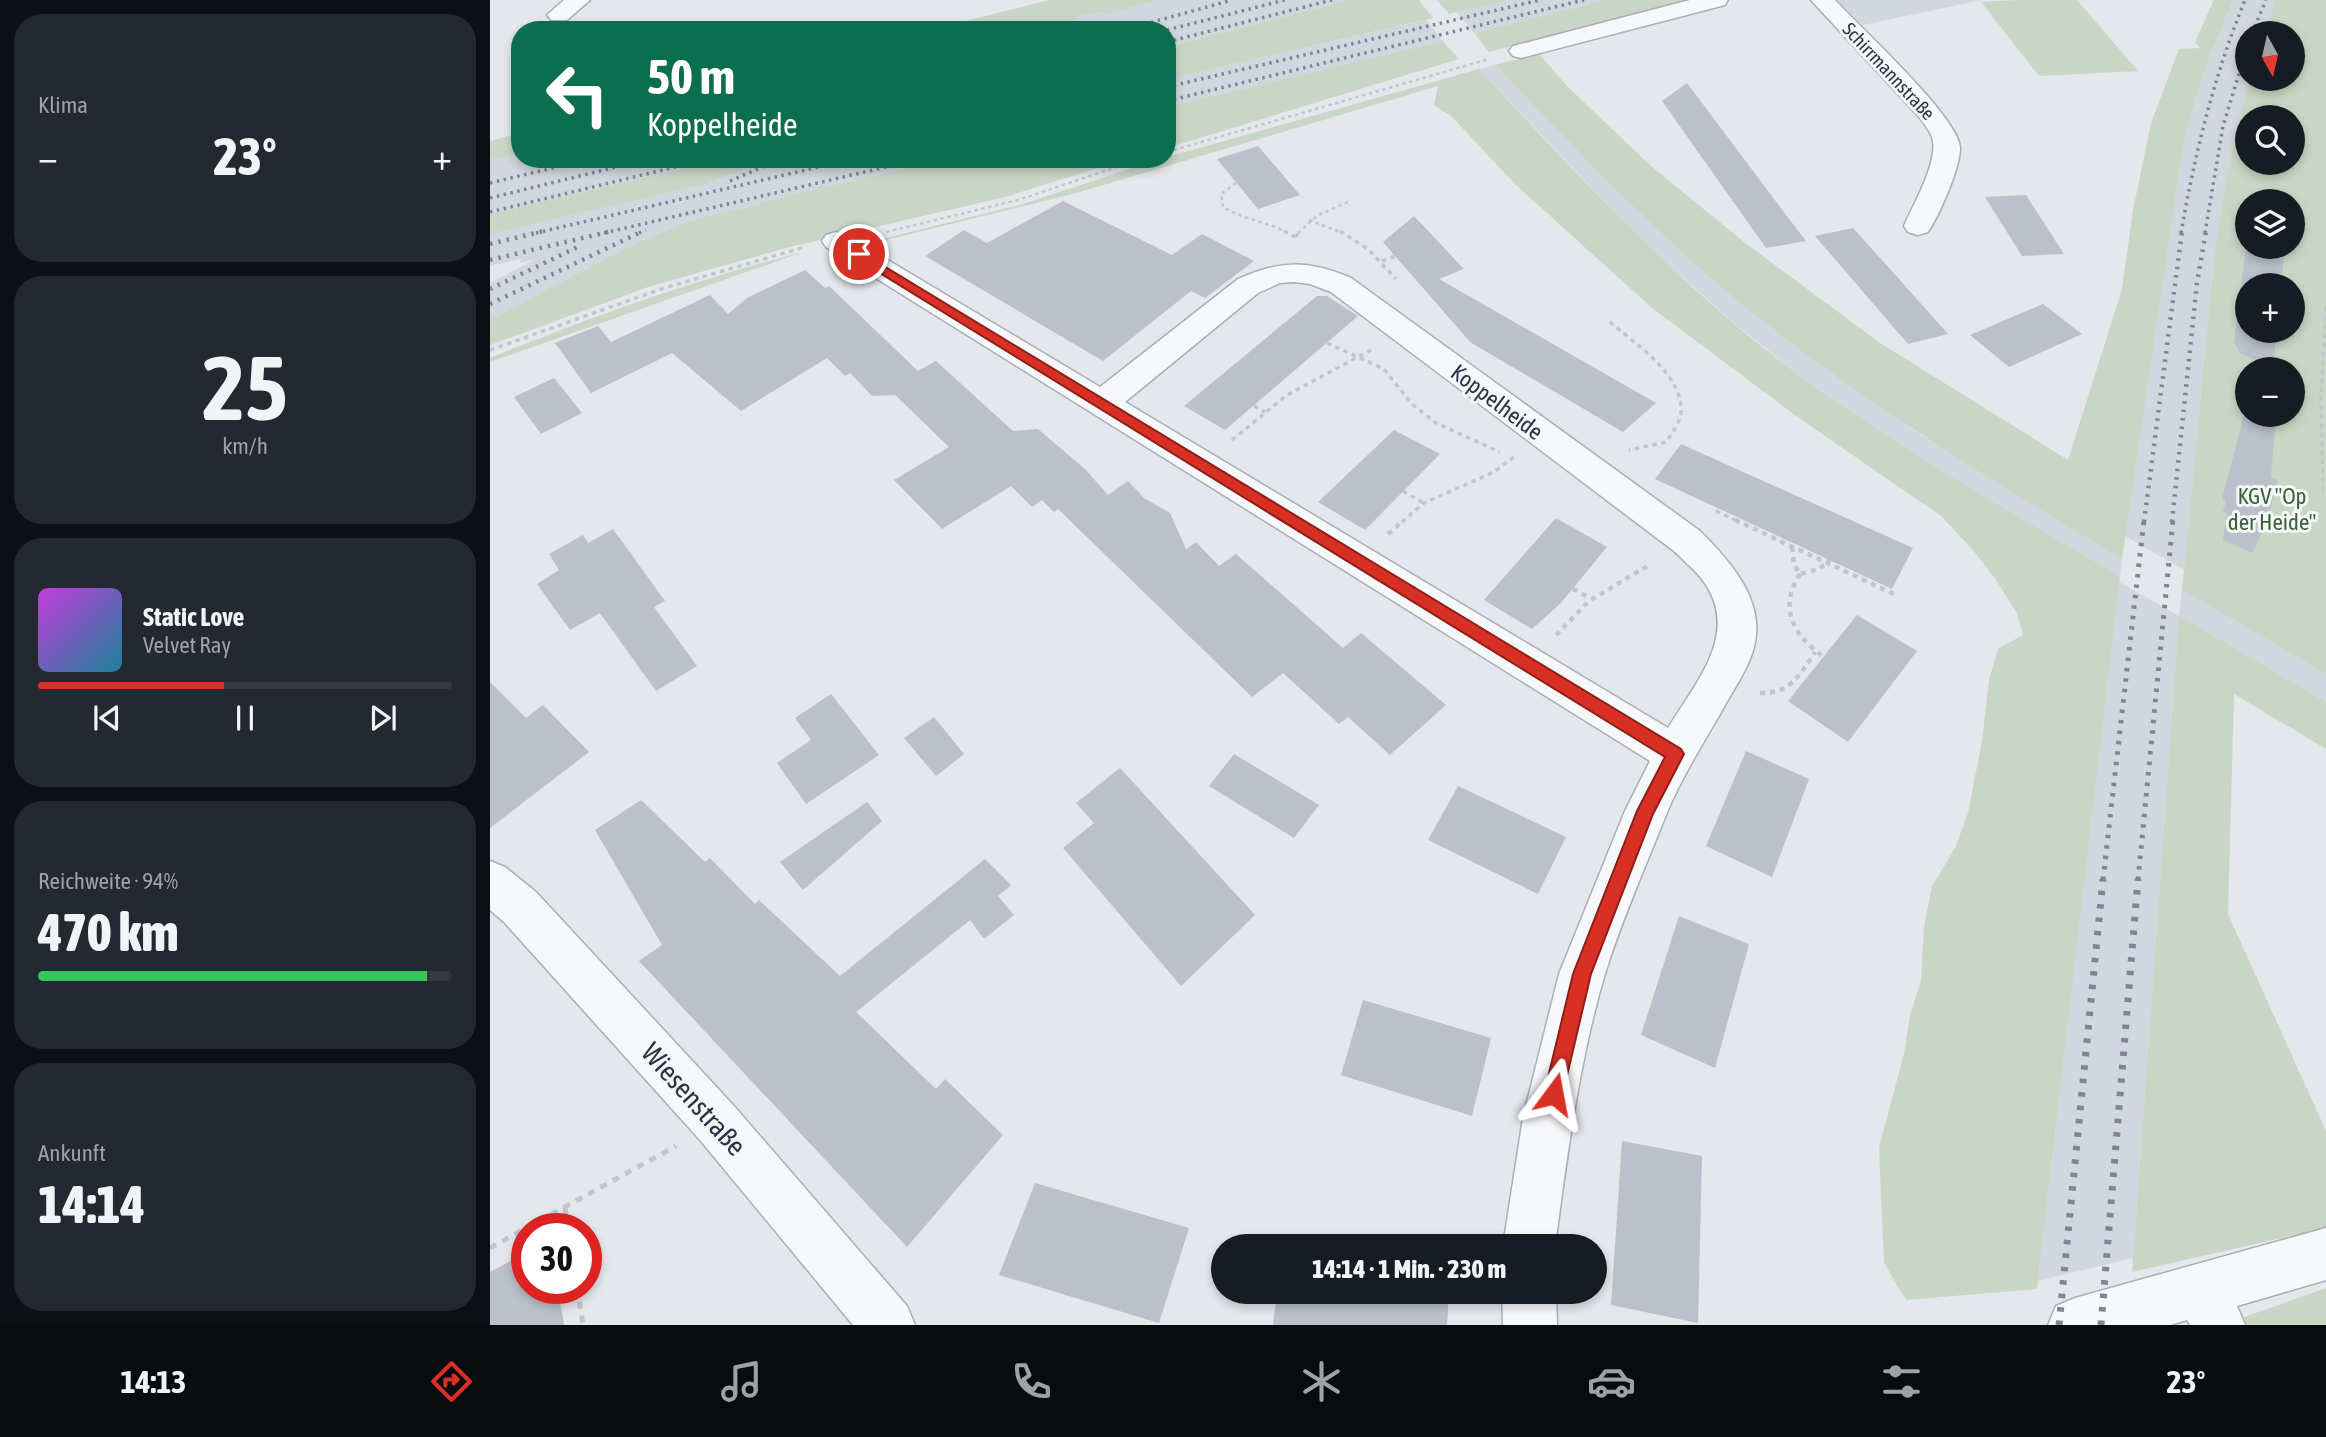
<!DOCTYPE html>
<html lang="de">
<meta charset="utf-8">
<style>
:root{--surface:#171b24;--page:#242831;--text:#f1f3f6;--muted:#9ea1a6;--line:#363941;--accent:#d93025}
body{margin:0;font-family:"Asap Condensed",sans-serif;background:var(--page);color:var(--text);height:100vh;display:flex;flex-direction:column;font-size:26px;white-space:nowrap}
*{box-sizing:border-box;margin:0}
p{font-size:23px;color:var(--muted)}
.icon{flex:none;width:38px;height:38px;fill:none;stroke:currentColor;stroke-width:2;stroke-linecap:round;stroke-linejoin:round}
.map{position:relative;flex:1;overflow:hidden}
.drawer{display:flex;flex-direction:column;gap:14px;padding:14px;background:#0d0f14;width:490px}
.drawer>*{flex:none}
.banner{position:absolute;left:21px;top:21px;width:665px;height:147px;border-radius:28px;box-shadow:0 4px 10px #0003;background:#0b6e4f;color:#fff;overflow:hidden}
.needle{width:46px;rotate:172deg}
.tools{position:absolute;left:1745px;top:21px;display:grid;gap:14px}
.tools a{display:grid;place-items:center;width:70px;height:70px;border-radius:50%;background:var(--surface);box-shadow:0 4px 10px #0003;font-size:35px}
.speed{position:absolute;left:21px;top:1213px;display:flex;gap:14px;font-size:35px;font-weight:700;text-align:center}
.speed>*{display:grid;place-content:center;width:91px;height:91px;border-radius:50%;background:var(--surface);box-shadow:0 4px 10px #0003;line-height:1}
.speed .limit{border:10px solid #d22;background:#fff;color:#111}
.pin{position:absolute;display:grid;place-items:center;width:60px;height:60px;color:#fff;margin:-30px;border:4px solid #fff;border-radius:50%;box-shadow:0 2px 7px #0007}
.me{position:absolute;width:77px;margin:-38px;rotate:13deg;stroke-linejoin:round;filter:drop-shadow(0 0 5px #0008)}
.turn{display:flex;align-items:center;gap:24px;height:147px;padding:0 21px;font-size:32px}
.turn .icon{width:91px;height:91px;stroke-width:2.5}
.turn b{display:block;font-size:49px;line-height:60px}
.big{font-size:52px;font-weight:800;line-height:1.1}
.drawer .widget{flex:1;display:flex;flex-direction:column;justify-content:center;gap:10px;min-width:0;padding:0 24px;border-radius:28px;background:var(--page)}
.drawer .dial{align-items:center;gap:0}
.dial b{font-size:91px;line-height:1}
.song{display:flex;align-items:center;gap:21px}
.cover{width:84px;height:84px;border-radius:10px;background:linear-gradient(135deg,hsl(290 70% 55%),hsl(190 70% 35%))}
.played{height:7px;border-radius:4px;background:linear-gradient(90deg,var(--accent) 45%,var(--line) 45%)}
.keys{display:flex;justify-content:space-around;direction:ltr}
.heat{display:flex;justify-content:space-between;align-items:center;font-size:38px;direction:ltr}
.charge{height:10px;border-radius:5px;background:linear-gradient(90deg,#34c759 94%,var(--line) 0)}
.trip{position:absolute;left:721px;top:1234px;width:396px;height:70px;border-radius:35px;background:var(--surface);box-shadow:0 4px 10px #0003;font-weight:800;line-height:70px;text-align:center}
.tabs{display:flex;height:112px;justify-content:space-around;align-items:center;background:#090b0e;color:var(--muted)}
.tabs .icon{width:49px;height:49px}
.tabs .on{color:var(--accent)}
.tabs b{font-size:32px;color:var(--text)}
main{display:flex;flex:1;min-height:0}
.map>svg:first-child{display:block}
.built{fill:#d2d6de}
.green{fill:#c9d6c5;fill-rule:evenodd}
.building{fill:#bbc0ca}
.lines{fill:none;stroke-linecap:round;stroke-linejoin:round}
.minor-casing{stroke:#a9aeb7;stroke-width:3}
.path-far3{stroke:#c2c5cb;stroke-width:2.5;stroke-dasharray:3.5 3.5;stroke-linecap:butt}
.path-far2{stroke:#c2c5cb;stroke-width:3.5;stroke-dasharray:4.5 4.5;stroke-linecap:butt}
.path-far1{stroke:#c2c5cb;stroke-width:4.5;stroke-dasharray:5 5;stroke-linecap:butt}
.path{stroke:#c2c5cb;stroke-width:5;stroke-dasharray:7 7;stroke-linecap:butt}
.minor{fill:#f7f8fa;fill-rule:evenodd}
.rail-far3{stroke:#7d8696;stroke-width:3.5;stroke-dasharray:2.5 4.5;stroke-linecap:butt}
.rail-far2{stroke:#7d8696;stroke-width:4.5;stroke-dasharray:2.5 6;stroke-linecap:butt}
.rail-far1{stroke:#7d8696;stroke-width:5;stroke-dasharray:3.5 7;stroke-linecap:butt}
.rail{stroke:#7d8696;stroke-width:7;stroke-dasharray:4.5 9;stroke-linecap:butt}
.route{fill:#d93025;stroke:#8d1f18;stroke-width:2}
.labels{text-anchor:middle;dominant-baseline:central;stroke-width:6;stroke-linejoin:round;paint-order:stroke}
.far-street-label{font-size:19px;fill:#2b3445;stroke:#f4f6f9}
.street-label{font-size:23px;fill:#2b3445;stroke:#f4f6f9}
.park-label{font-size:23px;fill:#3f6138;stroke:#f4f6f9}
.near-street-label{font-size:28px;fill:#2b3445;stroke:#f4f6f9}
</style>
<main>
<section class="drawer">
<div class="widget"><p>Klima</p>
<div class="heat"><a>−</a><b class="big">23°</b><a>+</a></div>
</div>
<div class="widget dial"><b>25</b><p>km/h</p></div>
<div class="widget">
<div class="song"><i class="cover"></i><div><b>Static Love</b><p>Velvet Ray</p></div></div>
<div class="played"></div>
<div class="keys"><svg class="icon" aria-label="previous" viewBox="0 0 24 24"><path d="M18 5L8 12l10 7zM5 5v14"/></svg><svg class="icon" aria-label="pause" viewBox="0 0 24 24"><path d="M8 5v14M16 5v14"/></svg><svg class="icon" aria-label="next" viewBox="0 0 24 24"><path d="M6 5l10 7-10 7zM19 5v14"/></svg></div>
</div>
<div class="widget"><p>Reichweite · 94%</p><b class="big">470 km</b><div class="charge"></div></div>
<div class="widget"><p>Ankunft</p><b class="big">14:14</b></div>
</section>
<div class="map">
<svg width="1836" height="1325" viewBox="0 0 1836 1325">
<rect width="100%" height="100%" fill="#e4e7ec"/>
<!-- built -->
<g class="built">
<polygon points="669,0 859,0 677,47 677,30 551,30 585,21 588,17 608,12 617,14"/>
<polygon points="1019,0 1115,0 984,33 967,12"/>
<polygon points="1347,0 1492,0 1373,25"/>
<polygon points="1743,0 1786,0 1775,33 1757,33 1759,79 1737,173 1725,249 1694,570 1635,536 1695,133 1719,58"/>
<polygon points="936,20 953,41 677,107 677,79"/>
<polygon points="1005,65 1173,234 1276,324 1428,433 1632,559 1630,576 1493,498 1376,423 1301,369 1243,322 1156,245 989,69"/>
<polygon points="30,154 30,159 233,159 0,214 0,160"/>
<polygon points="281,159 457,159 270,202 270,205 97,268 75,283 0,320 0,283 46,259 29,263 32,259 0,266 0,234 216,184"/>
<polygon points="1629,582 1689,616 1692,590 1836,674 1836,702 1689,617 1643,1258 1548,1281"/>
</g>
<!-- green -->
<g class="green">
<polygon points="560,0 669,0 617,14 608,12 588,17 585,21 551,30 439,30"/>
<polygon points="859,0 929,0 943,18 677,79 677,47"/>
<polygon points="947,0 1019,0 959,14"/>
<polygon points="1115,0 1200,0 999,52 984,33"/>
<polygon points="1528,0 1587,0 1648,71 1549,76 1491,2"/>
<path d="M1724,0h19l-24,58 -24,75 -63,426c-121,-73 -242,-146 -354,-234 -99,-77 -186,-170 -273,-260l44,-11 28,32 84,80 93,76 136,101 188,117 54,-171 11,-79 18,-87 28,-74 21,-1 -5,-6z"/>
<path d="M1786,0h50v674l-144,-84 33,-341 12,-76 22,-94h43v-46h-27zM1757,117h45v46h-45zM1757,201h45v46h-45zM1757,285h45v46h-45zM1757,369h45v46h-45z"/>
<polygon points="953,41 969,59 677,148 677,107"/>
<path d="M989,69c99,106 197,214 313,301 104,77 216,142 328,206l-83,713 -131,11 -22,-37 -5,-116 25,-93 6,-39 11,-34 3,-54 8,-41 23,-38 13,-35 14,-72 7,-61 9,-31 25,-14 -6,-22 -21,-33 -23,-30 -32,-34 -142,-98 -147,-110 -137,-124 -64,-68 -17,-11 4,-19 -365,108 -191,47 -14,7 10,-8 145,-36 130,-43 14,-2v-2z"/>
<polygon points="30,133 30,154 0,160 0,141"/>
<polygon points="233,159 281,159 216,184 0,234 0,214"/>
<path d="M457,159h180l-122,38 -215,50 -139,39 -161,59v-25c63,-31 131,-74 197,-97 23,-9 49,-12 73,-18v-3z"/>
<path d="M313,252l-313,110v-4c102,-42 207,-79 313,-106z"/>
<polygon points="1689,616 1836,702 1836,749 1744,694 1738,914 1836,1131 1836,1228 1642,1272"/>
<polygon points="1836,1288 1836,1325 1732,1325"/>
</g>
<!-- building -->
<g class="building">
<polygon points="1197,83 1293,211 1316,241 1276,248 1172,101"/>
<polygon points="768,146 810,195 768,209 727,159"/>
<polygon points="1536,195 1574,254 1532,256 1495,197"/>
<polygon points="573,201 682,255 712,234 764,261 715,298 701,291 613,361 435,256 474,230 497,243"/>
<polygon points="924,216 974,269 949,279 1166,403 1133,432 980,342 893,242"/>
<polygon points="1363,228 1409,279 1458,334 1418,344 1325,236"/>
<polygon points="1757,239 1757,247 1795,247 1791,285 1757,285 1757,331 1787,331 1783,366 1751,354 1744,342"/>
<polygon points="315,270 335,288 339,286 428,371 446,361 523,431 548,429 596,470 618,495 638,481 654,498 680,513 696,549 706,542 729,566 746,554 853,648 871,633 956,705 900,755 858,717 849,724 793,673 762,697 568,509 564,512 552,500 542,507 521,486 452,529 404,480 459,447 405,395 382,396 360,373 355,376 337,358 251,411 182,353 101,393 65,343 108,326 121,342 220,295 238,314 257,298"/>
<polygon points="827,296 837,296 868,316 735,430 694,406"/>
<polygon points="1553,304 1592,334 1519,367 1480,335"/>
<polygon points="64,378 92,413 51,434 24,397"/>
<polygon points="1754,415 1786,415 1781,477 1788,480 1778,519 1762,553 1733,540 1737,513 1733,512 1736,501 1732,499"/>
<polygon points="904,430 950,454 875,530 828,502"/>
<polygon points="1191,444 1423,548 1402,589 1165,479"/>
<polygon points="1066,518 1117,547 1070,604 1042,629 994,600"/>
<polygon points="123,529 175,601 164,607 207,666 166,691 110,613 80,630 47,584 69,570 59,554 93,535 98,543"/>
<polygon points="1367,615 1427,651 1358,742 1298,701"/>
<polygon points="0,682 36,718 53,705 99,752 0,828"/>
<polygon points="341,694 389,755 316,804 287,763 321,740 305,718"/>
<polygon points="444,717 474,754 446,776 414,738"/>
<polygon points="1256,751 1319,779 1282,877 1216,846"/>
<polygon points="744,754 829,805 804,838 719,786"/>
<polygon points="630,768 765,915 691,986 573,848 604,823 586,803"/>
<polygon points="968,786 1076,837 1048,894 938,840"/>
<polygon points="151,800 215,862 220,858 265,904 269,900 350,976 495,859 521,885 508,896 524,915 494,939 480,920 366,1012 446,1089 455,1079 513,1135 417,1247 149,961 172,945 105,830"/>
<polygon points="377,802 392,821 313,890 290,862"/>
<polygon points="1189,916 1259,944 1225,1068 1151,1035"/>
<polygon points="873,1000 1001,1038 982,1116 851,1075"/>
<polygon points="1132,1141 1212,1156 1208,1323 1121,1305"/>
<polygon points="545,1183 699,1228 669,1323 509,1275"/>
<polygon points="795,1237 868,1246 793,1246"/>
<polygon points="37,1252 37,1288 68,1288 74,1325 0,1325 0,1272"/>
<polygon points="787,1292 959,1292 957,1325 783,1325"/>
</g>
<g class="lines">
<!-- minor casing -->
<g class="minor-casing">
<g id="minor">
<polygon points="74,0 100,0 77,20 61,20 57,15"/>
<polygon points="1200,0 1238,0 1235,5 1031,58 1023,56 1019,51 1023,46"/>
<path d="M1321,0h24c24,26 123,117 125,147 1,19 -21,69 -32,85l-10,3 -10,-3 -4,-6c9,-21 36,-67 28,-89 -2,-6 -8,-13 -12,-19z"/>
<path d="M346,232l10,3 254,152 138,-108c43,-19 70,-19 113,-1l349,253c27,27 60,63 56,104 -2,26 -20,50 -32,72 -21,37 -45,74 -60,113 -20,50 -43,102 -59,154 -26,86 -38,183 -50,272h-52l20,-128 36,-144 66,-163 25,-50 -824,-514 -4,-6 4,-6zM804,282l16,2 21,8 343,259c9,9 19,17 27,27 42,53 -5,104 -33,150l-543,-326 133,-109 22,-10z"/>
<polygon points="0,861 15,867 46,892 244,1106 417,1306 425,1325 363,1325 210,1140 14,922 0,910"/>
<polygon points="1836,1228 1836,1280 1747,1306 1755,1325 1700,1325 1697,1320 1680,1325 1558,1325 1566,1306 1585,1298"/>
<polygon points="1012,1292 1066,1292 1067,1325 1013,1325"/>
</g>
</g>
<!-- path-far3 -->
<g class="path-far3">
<polyline points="677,152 999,59"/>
<path d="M746,183l-15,11 2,13c20,12 44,15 65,26"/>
<polyline points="819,220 853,233"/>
<polyline points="396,232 528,200 651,159"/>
<polyline points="808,233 828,215 858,202"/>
</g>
<!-- path-far2 -->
<g class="path-far2">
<polyline points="794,231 805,237"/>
<polyline points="850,231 878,249 906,279"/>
<polyline points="805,237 810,231"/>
<polyline points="892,261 906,256"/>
<path d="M1120,322c25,22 73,52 71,90 -1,11 -9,21 -15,30l-37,8"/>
<polyline points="837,343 894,369 922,404 946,423 1010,452"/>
<polyline points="0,350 171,289 315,247"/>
<polyline points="764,406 775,412"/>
<polyline points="742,440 797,395 881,350"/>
<polyline points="913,491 934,503"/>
<polyline points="1833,491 1831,399 1836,305"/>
<polyline points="1226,511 1249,522"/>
<polyline points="912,522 934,503 1004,472 1024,457"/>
</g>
<!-- path-far1 -->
<g class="path-far1">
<polyline points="1245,520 1406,595"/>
<polyline points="898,534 914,520"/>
<polyline points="1302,547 1304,565 1310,574 1329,569 1340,560"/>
<path d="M1310,574c-22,34 -7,61 24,83"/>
<polyline points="1083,589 1100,598"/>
<polyline points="1066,635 1099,601 1161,564"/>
<path d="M1270,693c30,1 40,-18 55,-41"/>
</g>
<!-- path -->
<g class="path">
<polyline points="75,1207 78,1228"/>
<polyline points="0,1248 186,1146"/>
<polyline points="87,1288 93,1325"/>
</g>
<!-- minor -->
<use href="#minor" class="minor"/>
<!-- rail-far3 -->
<g class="rail-far3">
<polyline points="634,30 742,0"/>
<polyline points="677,30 795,0"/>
<polyline points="1762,33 1776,0"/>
<polyline points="677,42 842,0"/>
<polyline points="677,87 1050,0"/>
<polyline points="677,101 1094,0"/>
<polyline points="240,181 291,159"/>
<polyline points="0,183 100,159"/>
<polyline points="0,198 159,159"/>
<polyline points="0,212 218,159"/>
<polyline points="46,233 363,159"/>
<polyline points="114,233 430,159"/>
<polyline points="149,233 156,230"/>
<path d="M1691,233c14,-80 33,-157 64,-233"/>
<polyline points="1715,233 1733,126 1757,48"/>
</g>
<!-- rail-far2 -->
<g class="rail-far2">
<polyline points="0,244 54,231"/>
<polyline points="0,260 122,231"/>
<polyline points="0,289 92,245"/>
<polyline points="0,304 153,231"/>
<polyline points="1654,522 1692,231"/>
<polyline points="1682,522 1707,283 1716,231"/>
</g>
<!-- rail-far1 -->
<g class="rail-far1">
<polyline points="1613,880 1654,520"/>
<polyline points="1648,880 1683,520"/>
</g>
<!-- rail -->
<g class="rail">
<polyline points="1569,1325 1613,879"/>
<polyline points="1611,1325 1648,879"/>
</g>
</g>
<!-- route -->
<polygon class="route" points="369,251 1191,749 1194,754 1163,814 1101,974 1071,1101 1064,1104 1057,1101 1054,1094 1083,974 1147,811 1175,757 364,257 363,254"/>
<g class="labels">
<!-- far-street labels -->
<g class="far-street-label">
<text transform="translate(1399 71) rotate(47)">Schirrmannstraße</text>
</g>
<!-- street labels -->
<g class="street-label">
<text transform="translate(1007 402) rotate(37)">Koppelheide</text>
</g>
<!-- park labels -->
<g class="park-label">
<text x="1782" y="496">KGV "Op<tspan x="1782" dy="26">der Heide"</tspan></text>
</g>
<!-- near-street labels -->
<g class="near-street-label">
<text transform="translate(204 1099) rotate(48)">Wiesenstraße</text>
</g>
</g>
</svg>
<div class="tools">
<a><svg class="needle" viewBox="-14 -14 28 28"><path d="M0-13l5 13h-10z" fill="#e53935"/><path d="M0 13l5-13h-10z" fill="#9ea1a6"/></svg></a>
<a><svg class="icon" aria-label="search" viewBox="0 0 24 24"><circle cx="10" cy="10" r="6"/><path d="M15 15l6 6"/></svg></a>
<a><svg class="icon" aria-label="layers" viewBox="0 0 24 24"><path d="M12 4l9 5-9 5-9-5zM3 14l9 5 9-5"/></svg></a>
<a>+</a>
<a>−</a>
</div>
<div class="speed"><div class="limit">30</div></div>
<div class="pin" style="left:369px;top:254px;background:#d93025"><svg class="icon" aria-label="arrive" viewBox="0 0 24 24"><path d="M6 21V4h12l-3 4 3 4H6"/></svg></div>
<svg class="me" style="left:1064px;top:1094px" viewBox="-20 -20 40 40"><path d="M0-17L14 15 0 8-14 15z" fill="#d93025" stroke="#fff" stroke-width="4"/></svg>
<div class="trip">14:14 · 1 Min. · 230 m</div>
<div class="banner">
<div class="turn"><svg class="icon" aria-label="left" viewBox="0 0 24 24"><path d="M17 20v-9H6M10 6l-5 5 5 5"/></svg><div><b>50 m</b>Koppelheide</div></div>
</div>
</div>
</main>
<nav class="tabs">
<b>14:13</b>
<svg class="icon on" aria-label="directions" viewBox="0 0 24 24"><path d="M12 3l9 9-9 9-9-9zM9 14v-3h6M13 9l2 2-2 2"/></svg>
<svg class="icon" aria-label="music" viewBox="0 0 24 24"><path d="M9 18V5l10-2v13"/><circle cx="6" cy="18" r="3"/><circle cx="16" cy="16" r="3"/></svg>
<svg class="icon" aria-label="phone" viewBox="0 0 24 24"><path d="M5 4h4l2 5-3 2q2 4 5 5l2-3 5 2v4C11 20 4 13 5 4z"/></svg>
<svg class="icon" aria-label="climate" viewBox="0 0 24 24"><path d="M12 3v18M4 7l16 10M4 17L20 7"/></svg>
<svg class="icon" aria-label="car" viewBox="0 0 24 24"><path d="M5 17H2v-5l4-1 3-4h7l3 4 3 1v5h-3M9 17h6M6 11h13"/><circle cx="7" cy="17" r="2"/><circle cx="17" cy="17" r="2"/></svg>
<svg class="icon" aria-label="filters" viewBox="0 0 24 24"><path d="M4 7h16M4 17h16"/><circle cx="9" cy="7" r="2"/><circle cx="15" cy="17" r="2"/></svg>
<b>23°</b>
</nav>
